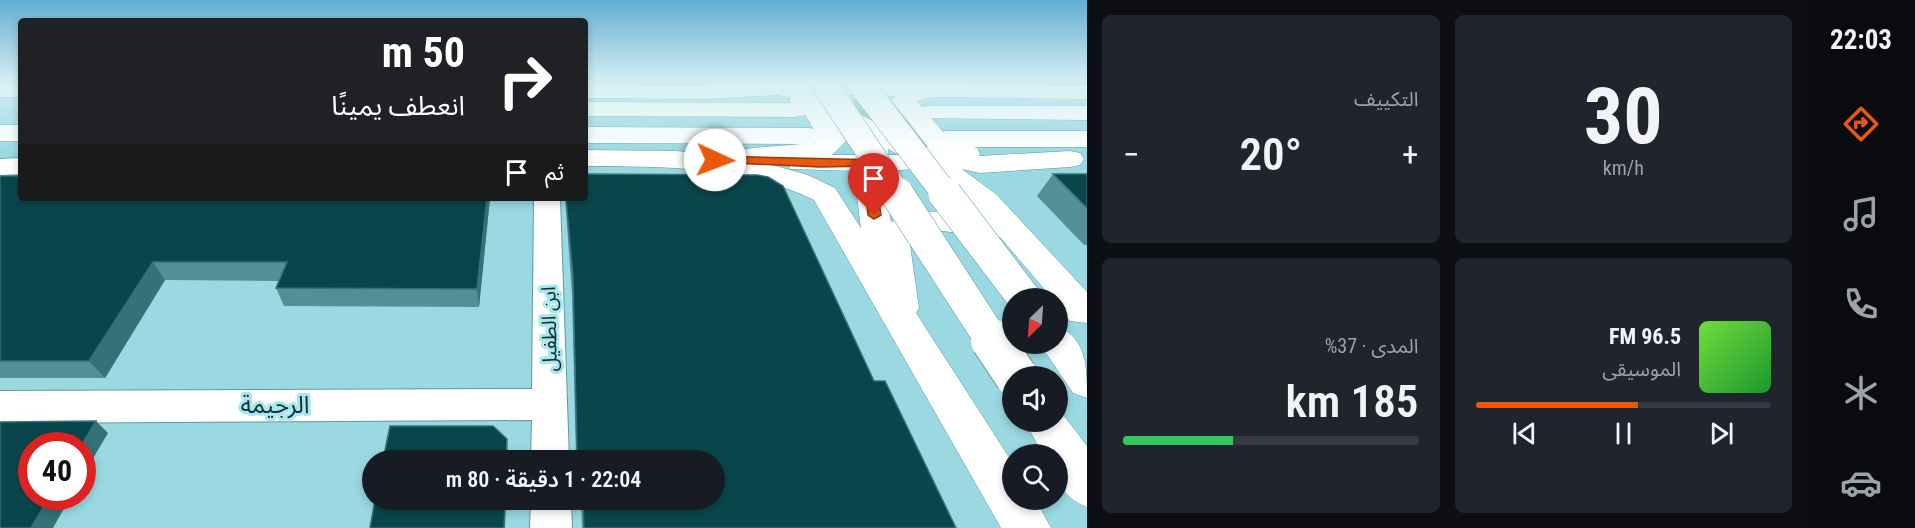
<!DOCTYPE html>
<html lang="ar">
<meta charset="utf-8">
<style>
:root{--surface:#171b24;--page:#20242c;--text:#f1f3f6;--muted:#9ea1a6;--line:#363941;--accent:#ea580c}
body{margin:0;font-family:"Roboto Condensed","Noto Sans Arabic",sans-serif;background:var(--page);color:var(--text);direction:rtl;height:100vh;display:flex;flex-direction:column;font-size:22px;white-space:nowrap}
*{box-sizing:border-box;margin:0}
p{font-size:20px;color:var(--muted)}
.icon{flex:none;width:33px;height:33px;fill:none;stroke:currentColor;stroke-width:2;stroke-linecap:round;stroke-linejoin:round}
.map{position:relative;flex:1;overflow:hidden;direction:ltr}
.drawer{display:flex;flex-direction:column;gap:15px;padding:15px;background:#0d0f14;width:720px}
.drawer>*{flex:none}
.top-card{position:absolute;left:18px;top:18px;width:570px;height:183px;border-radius:6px;box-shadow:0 3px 9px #0003;direction:rtl;background:#202124;color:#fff;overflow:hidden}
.needle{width:39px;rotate:205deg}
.controls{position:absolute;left:1002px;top:288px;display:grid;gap:12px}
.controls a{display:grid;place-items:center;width:66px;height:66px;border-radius:50%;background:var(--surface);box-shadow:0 3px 9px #0003;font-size:30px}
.speed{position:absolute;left:18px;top:432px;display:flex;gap:12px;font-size:30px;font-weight:700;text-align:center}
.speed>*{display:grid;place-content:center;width:78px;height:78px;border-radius:50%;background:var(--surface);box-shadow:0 3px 9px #0003;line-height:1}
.speed .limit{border:9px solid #d22;background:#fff;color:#111}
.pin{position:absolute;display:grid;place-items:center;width:51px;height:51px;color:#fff;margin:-62px -26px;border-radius:50% 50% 50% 0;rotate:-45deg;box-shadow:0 0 6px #0007}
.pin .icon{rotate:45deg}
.me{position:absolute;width:66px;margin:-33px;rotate:92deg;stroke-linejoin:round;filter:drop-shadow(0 0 4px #0008)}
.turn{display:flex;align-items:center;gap:21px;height:126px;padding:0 24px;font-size:27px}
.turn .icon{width:78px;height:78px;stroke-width:2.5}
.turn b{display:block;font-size:42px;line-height:51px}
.then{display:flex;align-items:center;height:57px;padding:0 24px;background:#0003;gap:12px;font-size:22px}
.big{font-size:45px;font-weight:600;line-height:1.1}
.drawer .tile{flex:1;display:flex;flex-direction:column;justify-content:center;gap:9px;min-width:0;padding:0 21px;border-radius:9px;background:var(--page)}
.drawer .dial{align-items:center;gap:0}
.dial b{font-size:78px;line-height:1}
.song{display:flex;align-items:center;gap:18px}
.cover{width:72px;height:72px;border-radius:9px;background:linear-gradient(135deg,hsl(100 70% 55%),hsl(130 70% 35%))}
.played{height:6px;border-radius:3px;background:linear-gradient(90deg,var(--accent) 55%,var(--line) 55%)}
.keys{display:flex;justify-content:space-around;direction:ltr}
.heat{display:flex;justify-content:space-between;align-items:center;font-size:33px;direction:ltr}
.charge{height:9px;border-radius:4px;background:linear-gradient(90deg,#34c759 37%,var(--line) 0)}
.drawer .tiles{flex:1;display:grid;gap:15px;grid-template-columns:repeat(2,1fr)}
.trip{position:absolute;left:362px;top:450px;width:363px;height:60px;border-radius:30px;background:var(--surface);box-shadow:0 3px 9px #0003;font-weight:600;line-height:60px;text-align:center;direction:rtl}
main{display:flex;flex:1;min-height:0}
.menu{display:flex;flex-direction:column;width:108px;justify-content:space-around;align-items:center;background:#090b0e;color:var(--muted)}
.menu .icon{width:42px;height:42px}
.menu .active{color:var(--accent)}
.menu b{font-size:27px;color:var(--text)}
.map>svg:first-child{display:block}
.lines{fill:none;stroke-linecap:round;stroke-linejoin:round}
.primary-tunnel{stroke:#80b7be;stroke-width:26;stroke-dasharray:26 13;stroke-linecap:butt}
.minor-casing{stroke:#5d9ba2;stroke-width:2}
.tertiary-casing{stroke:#5d9ba2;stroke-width:1}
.primary-casing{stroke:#5d9ba2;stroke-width:1}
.minor{fill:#fff;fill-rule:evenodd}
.tertiary{fill:#fff;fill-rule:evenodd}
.primary{fill:#fff;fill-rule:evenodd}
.primary-bridge-far2-casing{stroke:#5d9ba2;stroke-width:27;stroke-linecap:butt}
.primary-bridge-far1-casing{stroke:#5d9ba2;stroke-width:34;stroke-linecap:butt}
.primary-bridge-casing{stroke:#5d9ba2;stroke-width:44;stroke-linecap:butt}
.primary-bridge-far2{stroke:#fff;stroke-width:26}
.primary-bridge-far1{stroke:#fff;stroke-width:33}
.primary-bridge{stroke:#fff;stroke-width:42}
.wall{fill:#529096}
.shaded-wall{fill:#347278}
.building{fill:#09464b;stroke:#347278;stroke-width:1.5}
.route{fill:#ea580c;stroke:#983908;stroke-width:1.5}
.labels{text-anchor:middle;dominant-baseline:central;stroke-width:6;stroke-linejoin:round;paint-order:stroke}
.street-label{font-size:20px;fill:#173134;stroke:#a7e7ee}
.near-street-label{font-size:24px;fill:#173134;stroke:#a7e7ee}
</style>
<main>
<nav class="menu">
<b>22:03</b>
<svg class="icon active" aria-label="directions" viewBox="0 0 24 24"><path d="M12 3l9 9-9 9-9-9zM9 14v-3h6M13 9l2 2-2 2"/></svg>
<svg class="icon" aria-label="music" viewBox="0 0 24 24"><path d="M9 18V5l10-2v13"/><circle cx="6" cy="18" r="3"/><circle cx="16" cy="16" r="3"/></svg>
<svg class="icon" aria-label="phone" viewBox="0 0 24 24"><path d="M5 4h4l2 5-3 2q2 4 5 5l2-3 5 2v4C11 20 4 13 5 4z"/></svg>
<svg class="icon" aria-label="climate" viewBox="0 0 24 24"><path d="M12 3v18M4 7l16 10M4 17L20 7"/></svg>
<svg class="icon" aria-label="car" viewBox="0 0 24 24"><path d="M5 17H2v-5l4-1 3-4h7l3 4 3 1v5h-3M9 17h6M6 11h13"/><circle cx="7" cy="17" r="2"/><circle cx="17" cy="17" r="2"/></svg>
</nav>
<section class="drawer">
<div class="tiles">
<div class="tile dial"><b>30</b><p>km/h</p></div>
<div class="tile"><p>التكييف</p>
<div class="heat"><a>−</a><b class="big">20°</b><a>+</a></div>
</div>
<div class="tile">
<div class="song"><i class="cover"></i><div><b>96.5 FM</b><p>الموسيقى</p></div></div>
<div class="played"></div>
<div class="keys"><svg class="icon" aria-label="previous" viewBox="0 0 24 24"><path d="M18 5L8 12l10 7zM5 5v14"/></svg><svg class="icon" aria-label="pause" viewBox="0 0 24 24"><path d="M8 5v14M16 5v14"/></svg><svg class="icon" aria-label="next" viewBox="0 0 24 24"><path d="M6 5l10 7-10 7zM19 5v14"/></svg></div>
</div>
<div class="tile"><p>المدى · 37%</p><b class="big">185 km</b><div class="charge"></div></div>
</div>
</section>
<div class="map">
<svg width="1087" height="528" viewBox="0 0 1087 528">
<rect width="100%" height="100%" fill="#9ad9e1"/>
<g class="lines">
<!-- primary-tunnel -->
<polyline class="primary-tunnel" points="814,110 912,113"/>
<!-- minor casing -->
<g class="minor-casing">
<g id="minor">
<polygon points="534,198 560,198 569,460 531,460 532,420 0,423 0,391 532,389"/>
<polygon points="531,500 571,500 572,528 530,528"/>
</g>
</g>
<!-- tertiary casing -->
<g class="tertiary-casing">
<g id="tertiary">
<path d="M722,80c22,0 58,6 79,1l286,4v14l-154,-2 -16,4 32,38 28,9 3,6 -1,2 91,-5 10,2 4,6 -4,6 -10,2 -90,6 -18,-4 35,26 90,97v31l-17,-2 -12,-16v-7h-6l-52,-61 -12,5c-26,-7 -53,-19 -79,-4l10,70 -3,5 96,149v38h24l15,28h-50l-187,-328c-72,-35 -150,-33 -229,-34v-16l92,1 63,7 2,-8 10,-2 62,-5 5,-4 -17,-30 -9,-4 -4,-5 2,-2 -13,-3 -73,4 -120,-1v-14l119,1zM827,95l68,1 -3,5 36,46 -45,-20zM832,118l33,19 -4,18h-29l14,-14zM888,149l11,6h-11zM788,161l2,8 69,2 -2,26 4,31 -26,-40 -27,-13 -43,-12zM918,164c24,12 50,35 68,56 -33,-10 -63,-13 -95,2l-5,-25 1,-26 28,-2z"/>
<rect x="0" y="83" width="21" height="14"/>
<polygon points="21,158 21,174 0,175 0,159"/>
</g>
</g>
<!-- primary casing -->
<g class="primary-casing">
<g id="primary">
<polygon points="585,102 796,103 805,105 808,110 805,115 796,117 585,116"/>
<polygon points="926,106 1087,106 1087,120 917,118 914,113 917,108"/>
<rect x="0" y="125" width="21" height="16"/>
<polygon points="585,127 810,128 819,131 823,136 819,141 810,144 585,143"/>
<polygon points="946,131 1087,131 1087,147 946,147 937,145 933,139 937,133"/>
<path d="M1058,327c29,12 29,40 29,71l-14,-5 -33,-49h18z"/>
<path d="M1058,408l29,38v61c-27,-11 -29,-25 -29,-53h-15l-18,-32h33z"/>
</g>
</g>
<!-- minor -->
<use href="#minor" class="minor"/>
<!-- tertiary -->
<use href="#tertiary" class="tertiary"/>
<!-- primary -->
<use href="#primary" class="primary"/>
<!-- primary-bridge-far2 casing -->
<g class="primary-bridge-far2-casing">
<g id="primary-bridge-far2">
<polyline points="822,80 898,195"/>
<polyline points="858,80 946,195"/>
</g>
</g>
<!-- primary-bridge-far1 casing -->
<g class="primary-bridge-far1-casing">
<g id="primary-bridge-far1">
<polyline points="897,194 993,342"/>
<polyline points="945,194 1024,298"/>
</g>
</g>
<!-- primary-bridge casing -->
<g class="primary-bridge-casing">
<polyline id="primary-bridge" points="992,340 1016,376"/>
</g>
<!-- primary-bridge-far2 -->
<use href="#primary-bridge-far2" class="primary-bridge-far2"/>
<!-- primary-bridge-far1 -->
<use href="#primary-bridge-far1" class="primary-bridge-far1"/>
<!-- primary-bridge -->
<use href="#primary-bridge" class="primary-bridge"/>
</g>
<!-- wall -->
<g class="wall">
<polygon points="1053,174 1087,174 1087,245 1084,245 1037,196"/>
<polygon points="0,176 490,198 479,307 284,306 276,288 279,281 165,280 105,378 0,378"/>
<polygon points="565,198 585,198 874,381 956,528 582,528 581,500 714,500 714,460 576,460 572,295"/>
</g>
<!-- shaded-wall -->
<g class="shaded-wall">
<polygon points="487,198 490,198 479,307 477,289"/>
<polygon points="153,262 165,280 105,378 89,361"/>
<polygon points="96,421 108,433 82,477 82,446 81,446"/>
<polygon points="507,439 508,460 506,460"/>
<polygon points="50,496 71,496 53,528 31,528"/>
<polygon points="505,500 506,500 505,528 504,528"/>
</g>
<!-- building -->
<g class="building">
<polygon points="586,174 757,175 768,177 783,186 874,381 885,381 956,528 584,528 583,500 714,500 714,460 581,460 581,452 577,452 573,276 566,198 585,198 585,175"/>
<polygon points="1053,174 1087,174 1087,208"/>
<polygon points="0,176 21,176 21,198 487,198 477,289 276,288 287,262 153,262 89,361 0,361"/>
<polygon points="96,421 81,446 32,446 32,496 50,496 31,528 0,528 0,422"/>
<polygon points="390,426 493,426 507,439 506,460 383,460"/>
<polygon points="375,500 505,500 504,528 370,528"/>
</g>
<!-- sky -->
<linearGradient id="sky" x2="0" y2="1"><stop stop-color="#62add1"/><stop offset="0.52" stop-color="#d2eef2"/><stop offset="1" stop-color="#d2eef2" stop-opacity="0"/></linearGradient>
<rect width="1087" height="154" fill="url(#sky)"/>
<!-- route -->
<polygon class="route" points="715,156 880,160 877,189 881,215 874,219 868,215 865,189 870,166 820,167 711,162 711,157"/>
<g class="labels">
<!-- street labels -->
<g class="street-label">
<text transform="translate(549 329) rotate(-91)">ابن الطفيل</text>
</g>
<!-- near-street labels -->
<g class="near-street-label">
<text x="275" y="405">الرجيمة</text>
</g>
</g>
</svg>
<div class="controls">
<a><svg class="needle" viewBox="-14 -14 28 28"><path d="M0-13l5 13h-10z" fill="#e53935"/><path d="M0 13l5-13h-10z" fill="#9ea1a6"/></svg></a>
<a><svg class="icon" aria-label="sound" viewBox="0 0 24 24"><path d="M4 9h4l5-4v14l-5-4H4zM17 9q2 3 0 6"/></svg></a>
<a><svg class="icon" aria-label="search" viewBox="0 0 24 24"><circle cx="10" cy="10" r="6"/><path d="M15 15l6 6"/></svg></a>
</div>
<div class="speed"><div class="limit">40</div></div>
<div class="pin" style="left:874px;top:215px;background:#d93025"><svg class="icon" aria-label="arrive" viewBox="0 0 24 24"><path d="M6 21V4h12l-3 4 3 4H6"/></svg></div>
<svg class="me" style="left:715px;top:160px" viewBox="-20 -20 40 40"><circle r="19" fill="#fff"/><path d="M0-13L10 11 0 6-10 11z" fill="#ea580c"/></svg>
<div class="trip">22:04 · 1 دقيقة · 80 m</div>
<div class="top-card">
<div class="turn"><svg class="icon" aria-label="right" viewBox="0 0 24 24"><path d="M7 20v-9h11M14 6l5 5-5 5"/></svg><div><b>50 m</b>انعطف يمينًا</div></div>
<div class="then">ثم<svg class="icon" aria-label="arrive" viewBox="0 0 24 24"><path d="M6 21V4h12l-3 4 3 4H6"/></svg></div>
</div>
</div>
</main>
